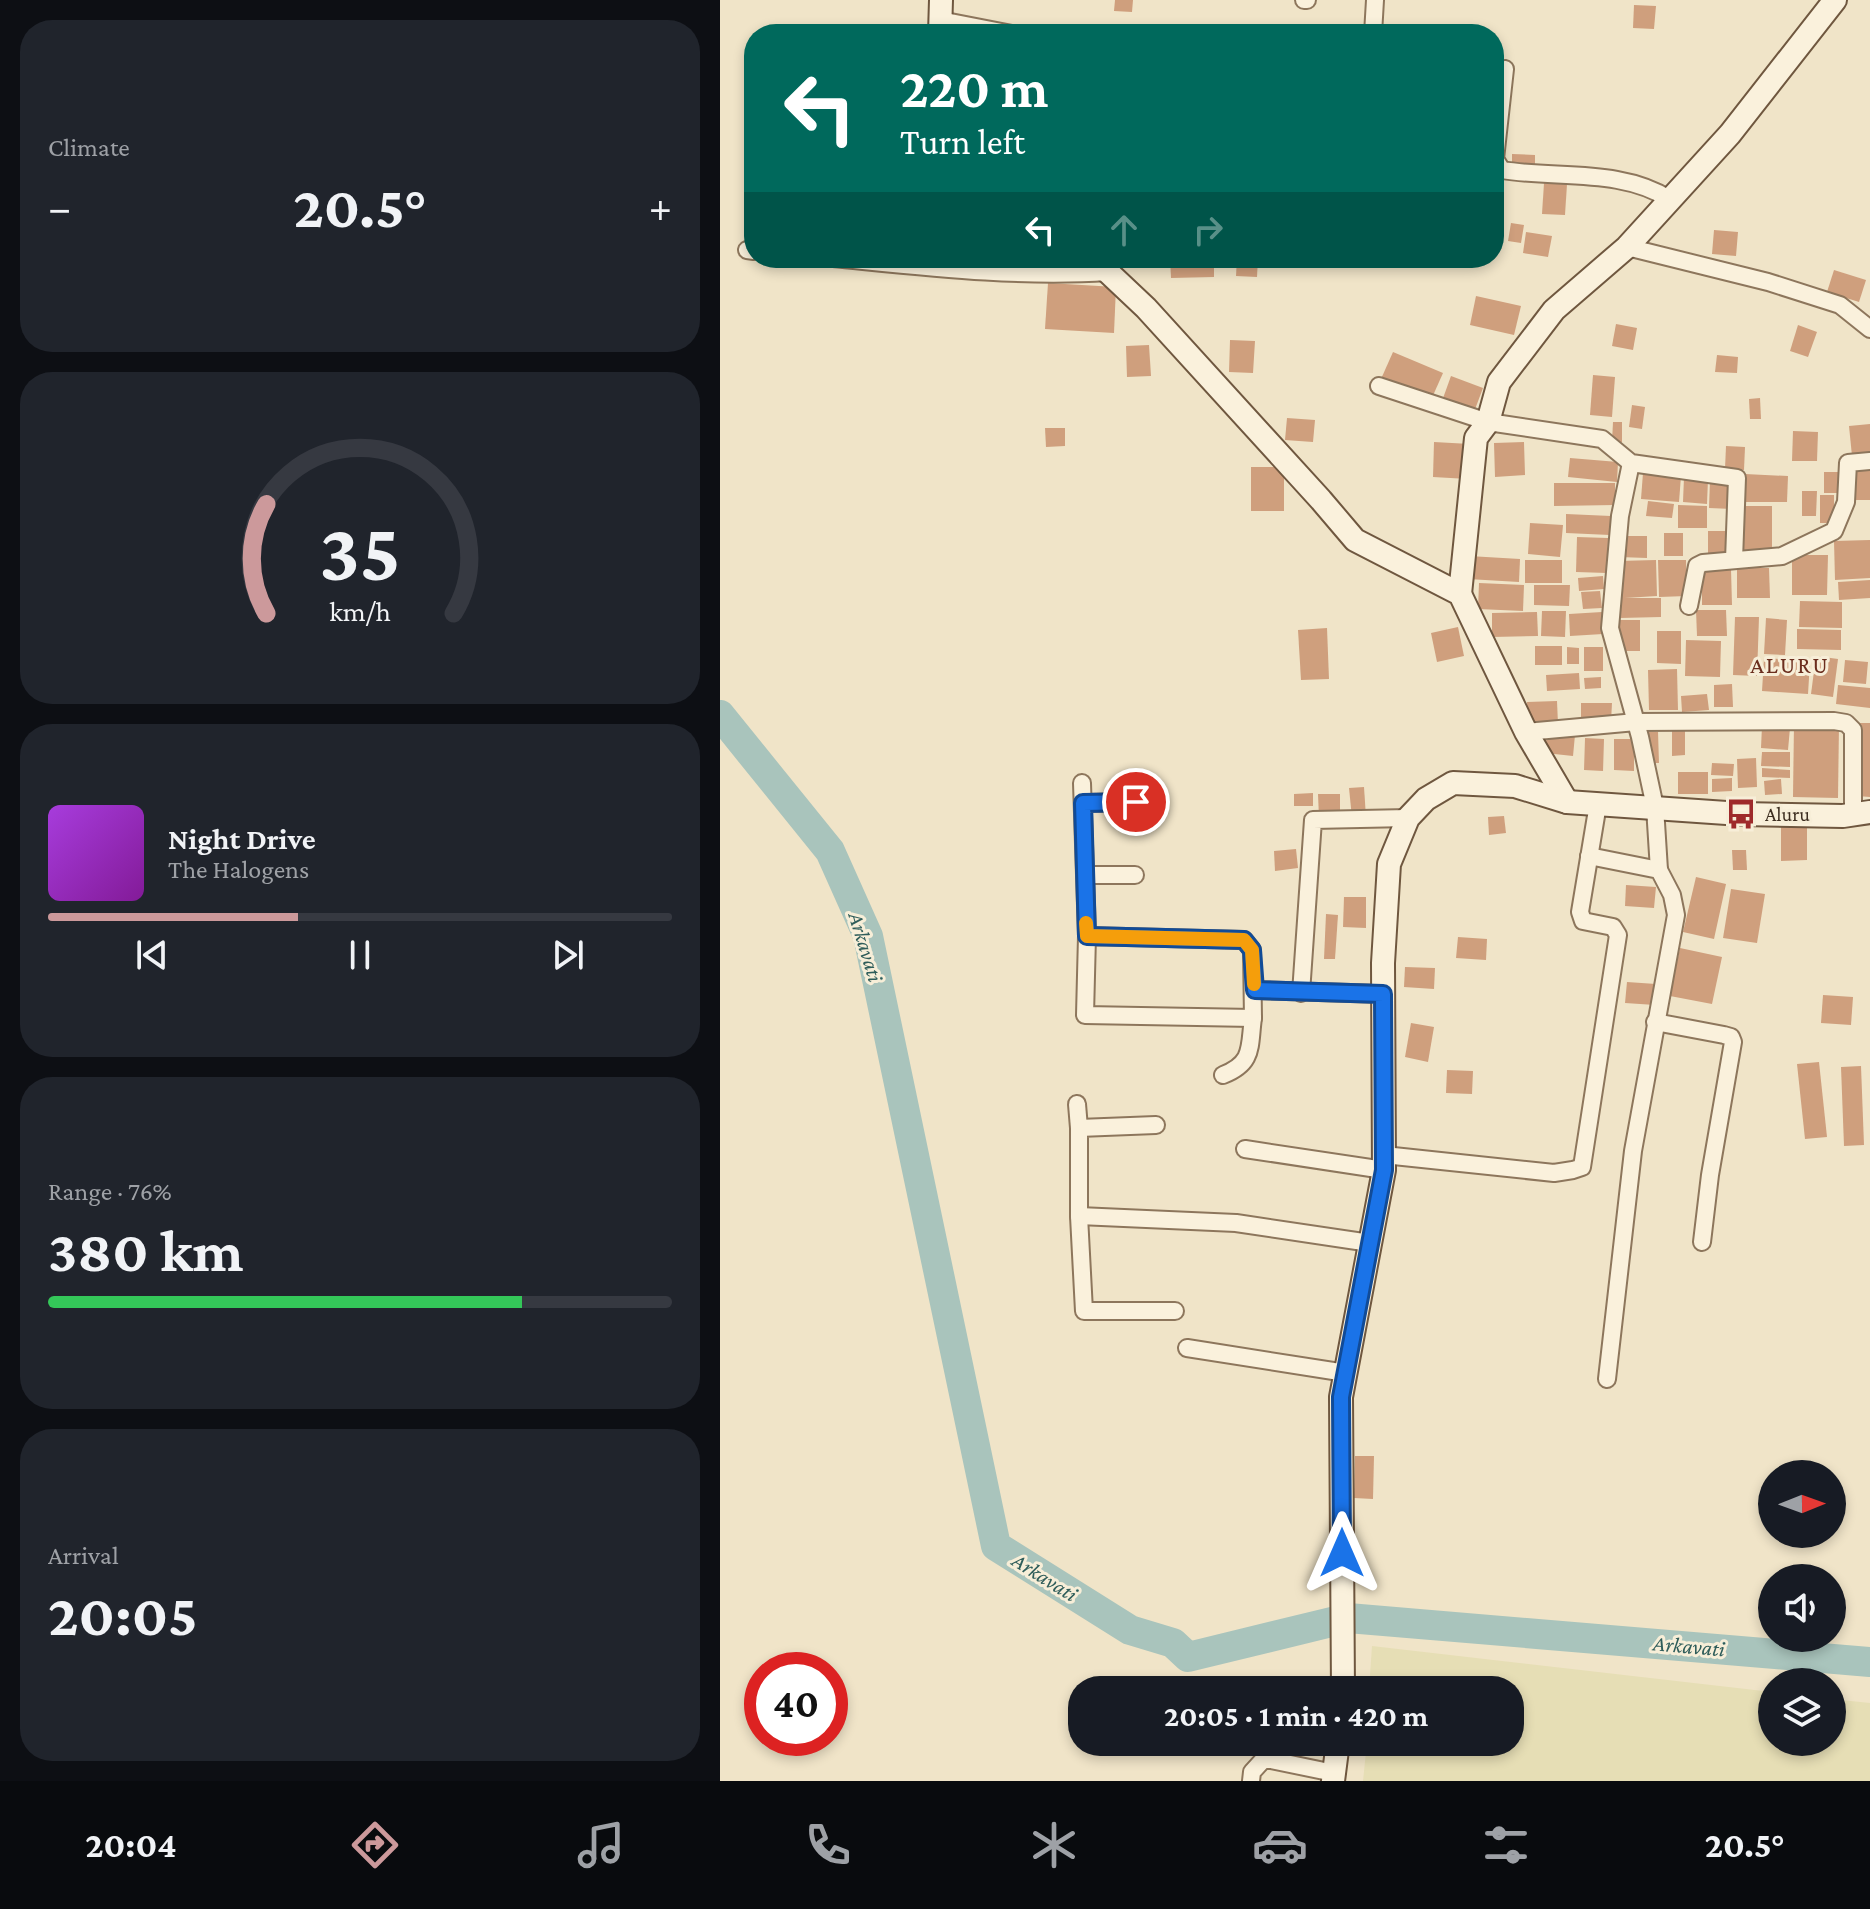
<!DOCTYPE html>
<meta charset="utf-8">
<style>
:root{--surface:#171b24;--page:#20242c;--text:#f1f3f6;--muted:#9ea1a6;--line:#363941;--accent:#cc999b}
body{margin:0;font-family:"Crimson Pro",serif;background:var(--page);color:var(--text);height:100vh;display:flex;flex-direction:column;font-size:30px;white-space:nowrap}
*{box-sizing:border-box;margin:0}
p{font-size:26px;color:var(--muted)}
.icon{flex:none;width:44px;height:44px;fill:none;stroke:currentColor;stroke-width:2;stroke-linecap:round;stroke-linejoin:round}
.map{position:relative;flex:1;overflow:hidden}
.details{display:flex;flex-direction:column;gap:20px;padding:20px;background:#0d0f14;width:720px}
.details>*{flex:none}
.top-card{position:absolute;left:24px;top:24px;width:760px;height:244px;border-radius:32px;box-shadow:0 4px 12px #0003;background:#00695c;color:#fff;overflow:hidden}
.needle{width:52px;rotate:89deg}
.buttons{position:absolute;left:1038px;top:1460px;display:grid;gap:16px}
.buttons a{display:grid;place-items:center;width:88px;height:88px;border-radius:50%;background:var(--surface);box-shadow:0 4px 12px #0003;font-size:40px}
.speed{position:absolute;left:24px;top:1652px;display:flex;gap:16px;font-size:40px;font-weight:700;text-align:center}
.speed>*{display:grid;place-content:center;width:104px;height:104px;border-radius:50%;background:var(--surface);box-shadow:0 4px 12px #0003;line-height:1}
.speed .limit{border:12px solid #d22;background:#fff;color:#111}
.pin{position:absolute;display:grid;place-items:center;width:68px;height:68px;color:#fff;margin:-34px;border:4px solid #fff;border-radius:50%;box-shadow:0 2px 8px #0007}
.me{position:absolute;width:88px;margin:-44px;rotate:0deg;stroke-linejoin:round;filter:drop-shadow(0 0 6px #0008)}
.turn{display:flex;align-items:center;gap:28px;height:168px;padding:0 24px;font-size:36px}
.turn .icon{width:104px;height:104px;stroke-width:2.5}
.turn b{display:block;font-size:56px;line-height:68px}
.lanes{display:flex;align-items:center;height:76px;padding:0 24px;background:#0003;justify-content:center;gap:40px;direction:ltr}
.lanes .off{opacity:.35}
.big{font-size:60px;font-weight:700;line-height:1.1}
.details .tile{flex:1;display:flex;flex-direction:column;justify-content:center;gap:12px;min-width:0;padding:0 28px;border-radius:32px;background:var(--page)}
.details .dial{align-items:center;gap:0}
.dial svg{height:208px;overflow:visible;fill:none;stroke:var(--line);stroke-width:7;stroke-linecap:round;text-anchor:middle}
.dial text{fill:var(--text);stroke:none}
.song{display:flex;align-items:center;gap:24px}
.cover{width:96px;height:96px;border-radius:12px;background:linear-gradient(135deg,hsl(280 70% 55%),hsl(290 70% 35%))}
.played{height:8px;border-radius:4px;background:linear-gradient(90deg,var(--accent) 40%,var(--line) 40%)}
.keys{display:flex;justify-content:space-around;direction:ltr}
.heat{display:flex;justify-content:space-between;align-items:center;font-size:44px;direction:ltr}
.charge{height:12px;border-radius:6px;background:linear-gradient(90deg,#34c759 76%,var(--line) 0)}
.trip{position:absolute;left:348px;top:1676px;width:456px;height:80px;border-radius:32px;background:var(--surface);box-shadow:0 4px 12px #0003;font-weight:700;line-height:80px;text-align:center}
.dock{display:flex;height:128px;justify-content:space-around;align-items:center;background:#090b0e;color:var(--muted)}
.dock .icon{width:56px;height:56px}
.dock .current{color:var(--accent)}
.dock b{font-size:36px;color:var(--text)}
main{display:flex;flex:1;min-height:0}
.map>svg:first-child{display:block}
.farmland{fill:#e6deb5}
.lines{fill:none;stroke-linecap:round;stroke-linejoin:round}
.river{stroke:#a9c4bc;stroke-width:30}
.building{fill:#cf9f7d}
.street-casing{stroke:#8d765c;stroke-width:20}
.secondary-casing{stroke:#6f573f;stroke-width:26}
.street{stroke:#faf1dc;stroke-width:16}
.secondary{stroke:#faf1dc;stroke-width:22}
.route-casing{stroke:#114b97;stroke-width:20}
.route{stroke:#1a73e8;stroke-width:14}
.slow{stroke:#f59e0b;stroke-width:14}
.labels{text-anchor:middle;dominant-baseline:central;stroke-width:6;stroke-linejoin:round;paint-order:stroke}
.poi-label{font-size:20px;fill:#3d2e20;stroke:#f7eed8;text-anchor:start}
.water-label{font-size:22px;font-style:italic;fill:#2f5d5a;stroke:#f7eed8}
.quarter-label{font-size:24px;letter-spacing:2px;fill:#6b2e1e;stroke:#f7eed8}
</style>
<main>
<section class="details">
<div class="tile"><p>Climate</p>
<div class="heat"><a>−</a><b class="big">20.5°</b><a>+</a></div>
</div>
<div class="tile dial"><svg viewBox="0 0 100 80">
<path d="M14 69A42 42 0 1 1 86 69"/>
<path d="M14 69A42 42 0 0 1 14 27" stroke="#cc999b"/>
<text x="50" y="56" font-size="32" font-weight="700">35</text>
<text x="50" y="72" font-size="11">km/h</text>
</svg></div>
<div class="tile">
<div class="song"><i class="cover"></i><div><b>Night Drive</b><p>The Halogens</p></div></div>
<div class="played"></div>
<div class="keys"><svg class="icon" aria-label="previous" viewBox="0 0 24 24"><path d="M18 5L8 12l10 7zM5 5v14"/></svg><svg class="icon" aria-label="pause" viewBox="0 0 24 24"><path d="M8 5v14M16 5v14"/></svg><svg class="icon" aria-label="next" viewBox="0 0 24 24"><path d="M6 5l10 7-10 7zM19 5v14"/></svg></div>
</div>
<div class="tile"><p>Range · 76%</p><b class="big">380 km</b><div class="charge"></div></div>
<div class="tile"><p>Arrival</p><b class="big">20:05</b></div>
</section>
<div class="map">
<svg width="1150" height="1781" viewBox="0 0 1150 1781">
<rect width="100%" height="100%" fill="#f0e4c8"/>
<!-- farmland -->
<polygon class="farmland" points="652,1646 1052,1692 1052,1742 1112,1742 1112,1699 1150,1703 1150,1781 643,1781 647,1742 790,1742 790,1690 649,1690"/>
<g class="lines">
<!-- river -->
<polyline class="river" points="0,715 110,851 148,936 276,1546 410,1630 453,1643 468,1657 628,1618 1150,1662"/>
</g>
<!-- building -->
<g class="building">
<polygon points="395,0 413,0 412,12 394,11"/>
<polygon points="914,5 936,6 934,29 913,28"/>
<polygon points="792,154 815,155 815,171 792,170"/>
<polygon points="824,183 847,184 845,215 822,214"/>
<polygon points="791,223 804,225 801,243 788,241"/>
<polygon points="994,230 1018,232 1016,256 992,254"/>
<polygon points="806,232 832,236 828,257 803,253"/>
<polygon points="311,258 347,258 347,265 311,264"/>
<polygon points="450,258 494,258 494,277 451,278"/>
<polygon points="517,258 538,258 537,277 516,276"/>
<polygon points="1114,270 1146,280 1139,302 1107,292"/>
<polygon points="328,283 396,287 394,333 325,329"/>
<polygon points="756,296 801,306 794,335 750,325"/>
<polygon points="896,324 917,328 913,350 892,346"/>
<polygon points="1078,325 1097,332 1088,357 1070,351"/>
<polygon points="510,340 535,341 533,373 509,372"/>
<polygon points="429,345 431,376 407,377 406,346"/>
<polygon points="673,352 723,373 711,400 661,379"/>
<polygon points="997,355 1018,357 1017,373 995,372"/>
<polygon points="873,375 895,377 892,417 870,415"/>
<polygon points="731,376 763,388 754,412 722,401"/>
<polygon points="1040,398 1041,419 1030,419 1029,399"/>
<polygon points="912,405 925,407 922,429 909,427"/>
<polygon points="567,418 595,420 593,442 565,440"/>
<polygon points="893,422 902,422 902,442 892,442"/>
<polygon points="1150,424 1150,454 1132,456 1129,426"/>
<polygon points="325,428 345,428 345,446 326,447"/>
<polygon points="1073,431 1098,432 1097,461 1072,461"/>
<polygon points="714,442 750,444 748,479 713,477"/>
<polygon points="804,442 805,475 775,477 774,443"/>
<polygon points="1006,446 1025,447 1024,470 1005,469"/>
<polygon points="850,458 898,462 897,482 848,477"/>
<rect x="531" y="467" width="33" height="44"/>
<polygon points="1132,467 1150,467 1150,500 1133,500"/>
<rect x="1104" y="472" width="15" height="21"/>
<polygon points="923,473 961,476 959,502 921,499"/>
<polygon points="1025,474 1068,476 1067,502 1025,502"/>
<polygon points="964,477 988,479 987,504 963,502"/>
<polygon points="990,480 1013,481 1012,509 989,508"/>
<polygon points="834,483 895,483 895,505 834,506"/>
<polygon points="1082,491 1097,491 1096,516 1082,516"/>
<rect x="1100" y="495" width="14" height="28"/>
<polygon points="928,501 954,504 952,518 926,516"/>
<polygon points="958,505 987,506 987,528 958,528"/>
<rect x="1024" y="506" width="28" height="47"/>
<polygon points="846,514 891,516 890,535 846,533"/>
<polygon points="810,523 843,525 840,557 808,554"/>
<polygon points="988,531 1009,531 1010,556 988,556"/>
<rect x="944" y="533" width="19" height="23"/>
<polygon points="899,536 927,536 927,558 899,557"/>
<polygon points="857,537 888,538 887,573 856,572"/>
<polygon points="1150,540 1150,578 1115,580 1114,541"/>
<polygon points="1072,555 1108,555 1107,595 1072,595"/>
<polygon points="749,556 800,559 799,582 748,579"/>
<rect x="805" y="560" width="37" height="23"/>
<polygon points="936,560 937,596 905,598 941,598 941,617 900,618 898,561"/>
<polygon points="938,560 966,560 967,596 939,597"/>
<polygon points="1017,568 1049,568 1050,598 1017,598"/>
<polygon points="982,569 1011,569 1012,605 982,605"/>
<polygon points="883,576 884,589 859,591 858,578"/>
<polygon points="1150,580 1150,598 1119,600 1118,582"/>
<polygon points="759,583 804,585 803,611 758,609"/>
<polygon points="814,585 850,585 849,606 814,605"/>
<polygon points="880,591 882,608 863,609 861,592"/>
<polygon points="1080,601 1122,602 1122,628 1079,627"/>
<polygon points="976,610 1006,610 1007,636 977,636"/>
<polygon points="822,611 846,611 845,637 821,636"/>
<polygon points="817,612 818,636 772,637 772,613"/>
<polygon points="882,612 883,634 850,636 849,614"/>
<polygon points="1015,617 1039,617 1037,676 1013,675"/>
<polygon points="1046,618 1067,620 1065,655 1044,654"/>
<rect x="899" y="620" width="21" height="31"/>
<polygon points="738,627 744,656 717,662 711,633"/>
<polygon points="607,628 609,679 581,680 578,630"/>
<polygon points="1077,629 1121,630 1121,650 1077,649"/>
<polygon points="937,631 961,631 961,664 937,663"/>
<polygon points="966,640 1001,641 1000,677 965,676"/>
<rect x="815" y="646" width="27" height="19"/>
<polygon points="847,647 859,648 859,664 847,664"/>
<rect x="864" y="647" width="19" height="24"/>
<polygon points="1096,656 1118,659 1113,697 1091,694"/>
<polygon points="1044,658 1090,661 1088,694 1042,691"/>
<polygon points="1125,660 1148,662 1146,684 1123,682"/>
<polygon points="957,669 958,710 929,710 928,670"/>
<polygon points="859,673 860,689 827,691 826,675"/>
<polygon points="881,677 881,688 865,689 864,678"/>
<polygon points="1012,684 1013,707 994,707 994,685"/>
<polygon points="1118,685 1150,688 1150,708 1116,704"/>
<polygon points="987,694 989,710 962,712 961,696"/>
<polygon points="837,701 838,724 808,725 807,702"/>
<polygon points="861,703 892,703 891,722 861,721"/>
<polygon points="952,723 965,723 965,755 952,756"/>
<polygon points="1074,723 1119,724 1118,798 1073,797"/>
<polygon points="1138,723 1150,723 1150,797 1137,796"/>
<polygon points="1042,726 1070,728 1068,750 1041,748"/>
<polygon points="827,732 855,735 853,756 825,753"/>
<polygon points="929,732 938,732 939,763 930,763"/>
<polygon points="865,738 884,739 883,771 864,770"/>
<polygon points="894,739 914,739 914,771 894,770"/>
<polygon points="1042,752 1070,752 1070,767 1041,766"/>
<polygon points="1036,758 1037,787 1018,788 1017,759"/>
<polygon points="992,763 1014,764 1013,776 991,775"/>
<polygon points="1042,768 1070,770 1070,778 1042,777"/>
<rect x="958" y="772" width="30" height="22"/>
<polygon points="1012,778 1012,791 992,792 992,779"/>
<polygon points="1061,779 1062,794 1045,795 1044,781"/>
<polygon points="644,787 646,817 632,818 629,788"/>
<polygon points="593,793 593,806 574,806 574,794"/>
<polygon points="598,794 620,794 620,818 599,818"/>
<polygon points="784,816 786,833 769,835 768,817"/>
<polygon points="1061,823 1087,823 1087,860 1061,861"/>
<polygon points="576,849 578,868 555,871 554,851"/>
<polygon points="1012,850 1026,850 1027,870 1013,870"/>
<polygon points="976,877 1006,884 994,939 963,932"/>
<polygon points="906,885 936,887 934,908 905,906"/>
<polygon points="1011,889 1045,894 1037,943 1003,938"/>
<polygon points="624,897 646,897 646,928 623,927"/>
<polygon points="606,914 618,915 615,959 604,959"/>
<polygon points="738,937 767,939 766,960 736,958"/>
<polygon points="960,948 1002,957 992,1004 950,996"/>
<polygon points="685,967 715,968 714,989 684,987"/>
<polygon points="907,982 936,984 935,1005 905,1003"/>
<polygon points="1103,995 1133,997 1131,1025 1101,1023"/>
<polygon points="691,1023 714,1027 708,1062 685,1057"/>
<polygon points="1099,1062 1107,1137 1085,1139 1077,1064"/>
<polygon points="1141,1066 1144,1145 1124,1146 1121,1067"/>
<polygon points="727,1070 753,1071 752,1094 726,1093"/>
<polygon points="635,1456 654,1456 653,1499 634,1498"/>
</g>
<g class="lines">
<!-- street casing -->
<g class="street-casing">
<g id="street">
<polyline points="584,0 587,0"/>
<polyline points="220,20 292,34"/>
<polyline points="653,34 655,0"/>
<path d="M785,69l-10,90 7,11c56,9 120,-2 169,30"/>
<polyline points="907,247 1048,282 1120,305 1150,329"/>
<polyline points="27,250 34,251"/>
<path d="M113,258c92,9 183,20 275,14"/>
<polyline points="659,386 768,422 882,439 911,463 1017,478 1014,560"/>
<polyline points="911,463 900,516 890,628 920,737 935,807 939,870"/>
<polyline points="969,606 977,566 983,563 1062,556 1114,531 1126,502 1128,463 1150,461"/>
<polyline points="806,732 916,722 1114,721 1126,723 1133,730 1133,815"/>
<polyline points="362,783 367,936 365,1015 533,1018 532,950 524,940 367,936"/>
<polyline points="363,803 416,802"/>
<polyline points="869,856 939,870 952,895 956,915 913,1151 887,1379"/>
<polyline points="365,875 415,875"/>
<polyline points="535,990 663,994"/>
<polyline points="581,993 593,820 688,818"/>
<polyline points="935,1022 1004,1035 1011,1037 1013,1042 990,1175 982,1242"/>
<path d="M503,1075c31,-12 26,-28 30,-57"/>
<polyline points="357,1104 359,1128"/>
<polyline points="436,1125 359,1128 359,1216 364,1311 455,1311"/>
<polyline points="525,1149 664,1170"/>
<polyline points="664,1155 834,1173 853,1170 862,1167 898,935 893,927 863,921 860,912 878,804"/>
<polyline points="359,1216 516,1223 650,1243"/>
<polyline points="467,1348 626,1373"/>
<polyline points="531,1781 532,1772 543,1760 551,1760 614,1773"/>
</g>
</g>
<!-- secondary casing -->
<g class="secondary-casing">
<g id="secondary">
<polyline points="220,34 221,0"/>
<polyline points="373,258 426,308 601,500 635,540 740,594 806,732 847,802"/>
<polyline points="740,594 756,438 768,422 779,382 834,310 907,247 1010,134 1115,0"/>
<polyline points="623,1690 621,1397 664,1170 663,963 669,864 688,818 706,799 733,783 795,786 847,802 1021,814 1123,816 1150,812"/>
<polyline points="613,1781 618,1742"/>
</g>
</g>
<!-- street -->
<use href="#street" class="street"/>
<!-- secondary -->
<use href="#secondary" class="secondary"/>
</g>
<g class="lines">
<!-- route casing -->
<g class="route-casing">
<polyline id="route" points="416,802 363,803 367,936 524,940 532,950 535,990 663,994 664,1170 621,1397 622,1553"/>
</g>
<!-- route -->
<use href="#route" class="route"/>
<!-- slow -->
<polyline class="slow" points="366,923 367,936 524,940 532,950 534,984"/>
</g>
<!-- icons -->
<defs>
<g id="bus-bare" transform="scale(2.4)"><path d="M-5-6H5V4H4V6H2V4H-2V6H-4V4H-5ZM-3.5-4V0h7V-4ZM-3.5 1.2v1.5H-2V1.2ZM2 1.2v1.5H3.5V1.2Z" fill="#9e2a2b" stroke="#f7eed8" stroke-width="2.5" paint-order="stroke"/></g>
</defs>
<g fill-rule="evenodd">
<use href="#bus-bare" x="1021" y="814"/>
</g>
<g class="labels">
<!-- poi labels -->
<g class="poi-label">
<text x="1045" y="814">Aluru</text>
</g>
<!-- water labels -->
<g class="water-label">
<text transform="translate(146 947) rotate(73)">Arkavati</text>
<text transform="translate(325 1577) rotate(32)">Arkavati</text>
<text transform="translate(969 1646) rotate(5)">Arkavati</text>
</g>
<!-- quarter labels -->
<g class="quarter-label">
<text x="1070" y="664">ALURU</text>
</g>
</g>
</svg>
<div class="buttons">
<a><svg class="needle" viewBox="-14 -14 28 28"><path d="M0-13l5 13h-10z" fill="#e53935"/><path d="M0 13l5-13h-10z" fill="#9ea1a6"/></svg></a>
<a><svg class="icon" aria-label="sound" viewBox="0 0 24 24"><path d="M4 9h4l5-4v14l-5-4H4zM17 9q2 3 0 6"/></svg></a>
<a><svg class="icon" aria-label="layers" viewBox="0 0 24 24"><path d="M12 4l9 5-9 5-9-5zM3 14l9 5 9-5"/></svg></a>
</div>
<div class="speed"><div class="limit">40</div></div>
<div class="pin" style="left:416px;top:802px;background:#d93025"><svg class="icon" aria-label="arrive" viewBox="0 0 24 24"><path d="M6 21V4h12l-3 4 3 4H6"/></svg></div>
<svg class="me" style="left:622px;top:1553px" viewBox="-20 -20 40 40"><path d="M0-17L14 15 0 8-14 15z" fill="#1a73e8" stroke="#fff" stroke-width="4"/></svg>
<div class="trip">20:05 · 1 min · 420 m</div>
<div class="top-card">
<div class="turn"><svg class="icon" aria-label="left" viewBox="0 0 24 24"><path d="M17 20v-9H6M10 6l-5 5 5 5"/></svg><div><b>220 m</b>Turn left</div></div>
<div class="lanes"><svg class="icon" aria-label="left" viewBox="0 0 24 24"><path d="M17 20v-9H6M10 6l-5 5 5 5"/></svg><svg class="icon off" aria-label="ahead" viewBox="0 0 24 24"><path d="M12 20V5M6 11l6-6 6 6"/></svg><svg class="icon off" aria-label="right" viewBox="0 0 24 24"><path d="M7 20v-9h11M14 6l5 5-5 5"/></svg></div>
</div>
</div>
</main>
<nav class="dock">
<b>20:04</b>
<svg class="icon current" aria-label="directions" viewBox="0 0 24 24"><path d="M12 3l9 9-9 9-9-9zM9 14v-3h6M13 9l2 2-2 2"/></svg>
<svg class="icon" aria-label="music" viewBox="0 0 24 24"><path d="M9 18V5l10-2v13"/><circle cx="6" cy="18" r="3"/><circle cx="16" cy="16" r="3"/></svg>
<svg class="icon" aria-label="phone" viewBox="0 0 24 24"><path d="M5 4h4l2 5-3 2q2 4 5 5l2-3 5 2v4C11 20 4 13 5 4z"/></svg>
<svg class="icon" aria-label="climate" viewBox="0 0 24 24"><path d="M12 3v18M4 7l16 10M4 17L20 7"/></svg>
<svg class="icon" aria-label="car" viewBox="0 0 24 24"><path d="M5 17H2v-5l4-1 3-4h7l3 4 3 1v5h-3M9 17h6M6 11h13"/><circle cx="7" cy="17" r="2"/><circle cx="17" cy="17" r="2"/></svg>
<svg class="icon" aria-label="filters" viewBox="0 0 24 24"><path d="M4 7h16M4 17h16"/><circle cx="9" cy="7" r="2"/><circle cx="15" cy="17" r="2"/></svg>
<b>20.5°</b>
</nav>
